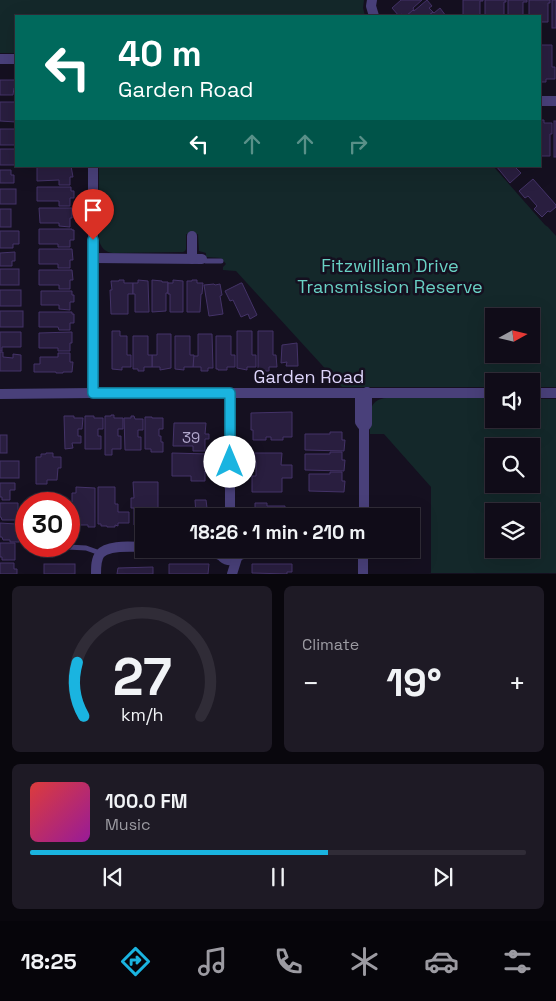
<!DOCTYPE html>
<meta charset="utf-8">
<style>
:root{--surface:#100c18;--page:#1e1a25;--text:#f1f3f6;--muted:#9c9ba2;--line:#302c37;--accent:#1ab4e0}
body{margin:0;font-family:"Space Grotesk",sans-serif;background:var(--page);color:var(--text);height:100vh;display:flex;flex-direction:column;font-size:19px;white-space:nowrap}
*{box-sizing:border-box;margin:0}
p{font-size:16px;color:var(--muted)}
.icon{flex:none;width:28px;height:28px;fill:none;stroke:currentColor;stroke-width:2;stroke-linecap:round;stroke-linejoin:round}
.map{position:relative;height:574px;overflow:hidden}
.side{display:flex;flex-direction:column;gap:12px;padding:12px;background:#09070d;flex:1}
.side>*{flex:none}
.guide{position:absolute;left:15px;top:15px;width:526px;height:152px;border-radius:0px;box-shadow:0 5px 20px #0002,0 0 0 1px var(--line);background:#00695c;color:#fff;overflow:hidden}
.needle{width:32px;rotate:82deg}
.fabs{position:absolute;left:485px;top:308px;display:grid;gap:10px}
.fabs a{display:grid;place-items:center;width:55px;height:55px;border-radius:0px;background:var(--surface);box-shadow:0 5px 20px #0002,0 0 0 1px var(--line);font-size:25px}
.speed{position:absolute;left:15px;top:492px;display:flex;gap:10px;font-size:25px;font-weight:700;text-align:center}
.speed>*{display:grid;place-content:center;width:65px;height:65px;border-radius:50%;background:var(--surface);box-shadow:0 5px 20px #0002,0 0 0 1px var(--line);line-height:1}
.speed .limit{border:8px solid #d22;background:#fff;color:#111}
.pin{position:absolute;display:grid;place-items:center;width:42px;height:42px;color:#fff;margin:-51px -21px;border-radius:50% 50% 50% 0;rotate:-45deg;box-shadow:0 0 5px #0007}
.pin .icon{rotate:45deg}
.me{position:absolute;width:55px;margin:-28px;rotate:0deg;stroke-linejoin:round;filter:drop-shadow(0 0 4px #0008)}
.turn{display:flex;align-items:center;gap:18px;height:105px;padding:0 20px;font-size:22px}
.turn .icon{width:65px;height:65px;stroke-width:2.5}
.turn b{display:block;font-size:35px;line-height:42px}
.lanes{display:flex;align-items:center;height:48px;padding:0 20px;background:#0003;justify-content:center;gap:25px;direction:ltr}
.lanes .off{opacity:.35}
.big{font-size:38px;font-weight:700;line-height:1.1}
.side .card{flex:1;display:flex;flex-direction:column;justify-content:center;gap:8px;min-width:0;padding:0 18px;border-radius:8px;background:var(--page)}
.side .dial{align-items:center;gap:0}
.dial svg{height:130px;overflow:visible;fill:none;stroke:var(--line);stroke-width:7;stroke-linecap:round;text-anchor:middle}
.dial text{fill:var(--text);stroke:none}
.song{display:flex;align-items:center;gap:15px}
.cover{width:60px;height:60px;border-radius:8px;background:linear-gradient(135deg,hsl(0 70% 55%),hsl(300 70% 35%))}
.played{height:5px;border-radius:2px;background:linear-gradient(90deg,var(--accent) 60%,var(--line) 60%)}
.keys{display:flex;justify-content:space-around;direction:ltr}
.heat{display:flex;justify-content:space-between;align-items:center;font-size:28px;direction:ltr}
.side .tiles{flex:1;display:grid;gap:12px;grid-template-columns:1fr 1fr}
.card:last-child{grid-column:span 2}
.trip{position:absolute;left:135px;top:508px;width:285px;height:50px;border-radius:0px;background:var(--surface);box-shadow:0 5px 20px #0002,0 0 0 1px var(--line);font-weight:700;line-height:50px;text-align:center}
.dock{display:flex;height:80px;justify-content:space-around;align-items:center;background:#06050a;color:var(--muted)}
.dock .icon{width:35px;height:35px}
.dock .current{color:var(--accent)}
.dock b{font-size:22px;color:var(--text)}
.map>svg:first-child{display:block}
.green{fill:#14282a;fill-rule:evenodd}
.building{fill:#291e3f;stroke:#443368}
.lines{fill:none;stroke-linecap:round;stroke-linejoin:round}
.service{stroke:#49407a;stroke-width:5}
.minor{stroke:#49407a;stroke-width:10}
.route-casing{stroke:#117592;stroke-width:12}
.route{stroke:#1ab4e0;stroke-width:9}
.labels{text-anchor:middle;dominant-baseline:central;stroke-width:5;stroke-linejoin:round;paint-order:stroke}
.number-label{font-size:15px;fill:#b0a6cb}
.park-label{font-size:18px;fill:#69d1c4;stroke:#151020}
.street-label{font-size:18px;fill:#ddd4fa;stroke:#151020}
</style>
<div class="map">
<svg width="556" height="574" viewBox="0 0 556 574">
<rect width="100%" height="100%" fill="#151020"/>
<!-- green -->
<g class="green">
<polygon points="0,0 364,0 363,8 365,16 16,16 16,53 0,53"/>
<path d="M99,166h394l52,59 3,2 8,9v151h-25v-6h-37v6h-152l-106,-116 -13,-1v-3l3,-3 -5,-6 -15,-1v-4l-7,-2 -1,-17h-12v15l-1,2 -2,1 -70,1c-8,-1 -12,-5 -14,-13zM494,316h37v38h-37z"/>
<path d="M386,398h108v21h37v-20h25v174h-125v-86l-47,-53h-14c0,-16 -4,-34 16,-36zM494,446h37v38h-37zM494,511h37v38h-37z"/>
</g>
<!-- building -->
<g class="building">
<polygon points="401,0 422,0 413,8 414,10 406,16 404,16 402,14 399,16 392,8"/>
<polygon points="427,0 432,6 429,8 433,12 428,16 406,16 413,10 414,11"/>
<polygon points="463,0 483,0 483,1 480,1 480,16 463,16"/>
<polygon points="485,0 506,0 506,2 504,2 504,16 485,16"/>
<polygon points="508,0 527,0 527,2 523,2 523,15 527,16 508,16"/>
<polygon points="529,0 550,0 550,3 548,3 548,22 540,22 540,31 540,16 529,16"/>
<rect x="552" y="0" width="4" height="28"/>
<polygon points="440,8 446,16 428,16 433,12 434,13"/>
<polygon points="540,45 552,45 552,67 555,67 555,79 546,79 546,82 540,82"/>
<polygon points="0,80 16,80 16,88 14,88 13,95 0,95"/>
<polygon points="0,102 16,102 16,122 0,121"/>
<polygon points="540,120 544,120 544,123 552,123 552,134 550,134 550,156 540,156"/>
<rect x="554" y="121" width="2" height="36"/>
<rect x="0" y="129" width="16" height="16"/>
<rect x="0" y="149" width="16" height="16"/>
<polygon points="37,166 71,166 73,177 70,177 70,185 59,185 59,180 37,181"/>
<polygon points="496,166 514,166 521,173 510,183"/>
<polygon points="0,170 11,170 11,175 14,175 14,183 0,183"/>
<polygon points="533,179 556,205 556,207 550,212 548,211 542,217 534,209 537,206 528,196 525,198 519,191"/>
<polygon points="37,187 71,187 71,191 74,191 74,198 70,198 70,206 59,206 59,201 37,201"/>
<rect x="0" y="189" width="16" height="15"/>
<polygon points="39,208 72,208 72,218 70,218 70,227 59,226 59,223 40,223"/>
<rect x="0" y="209" width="11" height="18"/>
<polygon points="39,229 72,229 72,230 74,230 74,240 70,240 70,247 58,247 58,244 39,244"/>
<polygon points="0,231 19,231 19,244 13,244 13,248 0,248"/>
<polygon points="39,249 72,249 73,260 70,260 70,268 58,268 58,264 39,264"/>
<polygon points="15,252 15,261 12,261 12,266 0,266 0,253"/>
<rect x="0" y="269" width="19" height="16"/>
<polygon points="39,270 72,270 73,280 70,280 70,289 59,289 59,285 39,285"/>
<polygon points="119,280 124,280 124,283 133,283 133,294 128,294 128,314 111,314 110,290 112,290 111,281 119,281"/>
<polygon points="138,280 148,281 149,312 135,312 135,294 133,294 133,283 138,283"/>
<polygon points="152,280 162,281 162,282 168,282 168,293 166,293 166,311 152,312"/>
<polygon points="173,280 183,281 183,312 170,312 170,294 168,294 168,283 173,283"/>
<polygon points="192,280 197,280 197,283 203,283 202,294 201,294 200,312 187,312 187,281 192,281"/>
<polygon points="241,283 242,283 257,315 250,319 248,314 241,317 233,300 230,301 225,291"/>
<polygon points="214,284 215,285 220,284 222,295 220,296 223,314 209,316 204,285"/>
<rect x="0" y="290" width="21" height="16"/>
<polygon points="41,291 72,291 72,295 74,295 74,302 70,302 70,310 59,309 59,305 41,305"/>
<rect x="0" y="311" width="23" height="16"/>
<polygon points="39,312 72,312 72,314 74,314 74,323 70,323 70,330 59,330 58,327 39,327"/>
<polygon points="112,331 120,331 120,336 127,336 127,355 131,355 131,367 122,367 122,370 112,369"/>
<polygon points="237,331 252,331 252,355 256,355 256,367 247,367 247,370 237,368"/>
<polygon points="258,331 273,331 273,355 276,355 277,367 269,367 269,371 263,371 263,369 258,369"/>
<polygon points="0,332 21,332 21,347 2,347 2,351 0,351"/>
<polygon points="72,332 72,343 70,343 70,351 58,351 58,348 39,348 39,333"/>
<polygon points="157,334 171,334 171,368 160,370 160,367 152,367 152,355 157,355"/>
<polygon points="198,334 212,334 213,368 208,368 208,371 201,371 201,367 193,367 193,356 198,356"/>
<polygon points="133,336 148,336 148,355 152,355 152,367 144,367 144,371 138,371 138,369 133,369"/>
<polygon points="175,336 190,336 190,355 194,355 193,367 184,367 184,370 175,369"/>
<polygon points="216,336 231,336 231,355 235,355 235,367 227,367 227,370 218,370 218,369 216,369"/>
<polygon points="297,343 298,366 286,366 287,362 281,363 282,345"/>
<polygon points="0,352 3,352 3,357 13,358 13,354 21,355 21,371 0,371"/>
<polygon points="58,353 70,353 70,362 73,362 72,372 63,372 63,373 56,373 56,372 34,372 34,364 40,364 40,357 58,357"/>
<polygon points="292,412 292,437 283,437 283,440 271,440 271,437 266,437 266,440 253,440 253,430 251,430 251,413"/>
<polygon points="111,415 114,415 114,418 123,418 123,429 118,429 118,436 121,436 121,449 112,449 112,455 105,455 105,416 111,416"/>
<polygon points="64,416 74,416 74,418 83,418 82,429 78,429 78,436 81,436 81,443 72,443 73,448 65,449"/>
<polygon points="85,416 94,416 94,418 103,418 103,429 98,429 98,436 101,436 101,449 85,449"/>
<polygon points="131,416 134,416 135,419 143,419 143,430 138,430 138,437 141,437 141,450 125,450 124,418 131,418"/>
<polygon points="145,417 152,417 152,418 163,418 163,429 159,429 159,436 161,436 161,442 163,442 163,452 151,452 151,449 145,449"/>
<polygon points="174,423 206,423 205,434 209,434 209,439 205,439 205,451 193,451 193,446 173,446"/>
<polygon points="330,432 342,432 342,440 345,440 344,451 305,450 305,434 330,434"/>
<rect x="0" y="435" width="7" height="18"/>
<polygon points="330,452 342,452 342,460 345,460 344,471 305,470 305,454 330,454"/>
<polygon points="46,453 53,453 53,457 61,457 61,468 58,468 57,480 47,480 47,484 36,484 36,457 41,457 41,454 46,454"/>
<polygon points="172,453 209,454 209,463 204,463 204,466 208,466 209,472 205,471 205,481 191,481 191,476 172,476"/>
<polygon points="251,453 282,453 281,465 292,465 292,478 282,478 282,492 252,492 252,476 256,476 256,462 251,462"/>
<rect x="0" y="461" width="19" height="17"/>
<polygon points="330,472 342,472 342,481 345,481 344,492 309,491 309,474 330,474"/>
<polygon points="133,482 158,482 158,510 163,511 163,516 144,516 144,525 134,525 134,508 131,508 131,498 134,498"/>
<polygon points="0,483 15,483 15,490 10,490 10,500 2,500 2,497 0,497"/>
<polygon points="76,487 95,488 95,527 88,527 88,525 73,525 73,518 69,518 69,504 63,504 63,502 72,502 72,493 76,493"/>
<polygon points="98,487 115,487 115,504 118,504 118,512 129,512 129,523 118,523 118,526 115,525 115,527 107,527 107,526 101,526 101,524 98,524"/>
<polygon points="195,500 206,500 208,516 169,516 169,509 193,509 193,515 196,515"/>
<polygon points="0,503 18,503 18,520 2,520 1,517 0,517"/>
<polygon points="255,503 267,503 267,506 285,506 285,516 252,516 252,511 255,511"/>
<polygon points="0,523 16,524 16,529 19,529 19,542 10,542 10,540 3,540 2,537 0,537"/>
<polygon points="0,543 15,543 15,560 2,560 2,557 0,557"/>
<polygon points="38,546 55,546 55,556 53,555 53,557 43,557 43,550 38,550"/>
<polygon points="0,563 14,563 14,569 17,569 17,574 0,574"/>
<rect x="44" y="564" width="31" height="10"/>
<polygon points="169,564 209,564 208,574 169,574"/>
<polygon points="252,564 292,564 292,572 287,572 287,574 252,573"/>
<polygon points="153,567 153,574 117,574 118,568"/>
</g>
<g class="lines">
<!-- service -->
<g class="service">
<polyline points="202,259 206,261 221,261"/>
<polyline points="68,547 86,548 100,553"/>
</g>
<!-- minor -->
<g class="minor">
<polyline points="372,0 371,6 374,16"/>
<polyline points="0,59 16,59"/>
<polyline points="540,101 556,101"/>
<polyline points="94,258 202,259"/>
<polyline points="192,259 192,236"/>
<polyline points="93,393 93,166"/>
<polyline points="360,393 360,422 362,425"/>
<polyline points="531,393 556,393"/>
<polyline points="0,394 93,393 494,393"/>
<polyline points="230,516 230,393"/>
<polyline points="364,516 364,428 367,424 367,392"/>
<polyline points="203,549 220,555"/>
<path d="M218,549c4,15 20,15 24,0"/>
<polyline points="363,549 363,574"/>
<polyline points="240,555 260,549"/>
<path d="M96,574c0,-7 0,-15 4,-20 8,-10 33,-7 44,-7"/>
<polyline points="232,574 237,558"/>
</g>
</g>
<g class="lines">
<!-- route casing -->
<g class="route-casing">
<polyline id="route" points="93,240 93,393 230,393 230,462"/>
</g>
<!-- route -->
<use href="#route" class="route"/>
</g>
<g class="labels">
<!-- number labels -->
<g class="number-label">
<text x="191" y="437">39</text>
</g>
<!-- park labels -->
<g class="park-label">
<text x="390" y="265">Fitzwilliam Drive<tspan x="390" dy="21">Transmission Reserve</tspan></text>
</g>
<!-- street labels -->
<g class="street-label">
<text x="309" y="376">Garden Road</text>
</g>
</g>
</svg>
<div class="fabs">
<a><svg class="needle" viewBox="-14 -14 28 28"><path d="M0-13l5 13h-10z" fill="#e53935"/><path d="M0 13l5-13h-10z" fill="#9c9ba2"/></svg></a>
<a><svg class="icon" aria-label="sound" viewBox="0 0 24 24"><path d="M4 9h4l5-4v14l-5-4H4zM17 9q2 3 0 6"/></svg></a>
<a><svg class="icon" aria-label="search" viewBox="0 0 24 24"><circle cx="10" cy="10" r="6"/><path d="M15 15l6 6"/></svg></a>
<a><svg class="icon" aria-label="layers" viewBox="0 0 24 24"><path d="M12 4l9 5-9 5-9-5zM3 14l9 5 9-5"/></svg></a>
</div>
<div class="speed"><div class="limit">30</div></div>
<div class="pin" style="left:93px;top:240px;background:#d93025"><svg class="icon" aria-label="arrive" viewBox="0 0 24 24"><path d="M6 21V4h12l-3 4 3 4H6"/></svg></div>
<svg class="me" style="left:230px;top:462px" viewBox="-20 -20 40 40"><circle r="19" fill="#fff"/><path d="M0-13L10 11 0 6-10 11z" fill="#1ab4e0"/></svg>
<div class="trip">18:26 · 1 min · 210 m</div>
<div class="guide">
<div class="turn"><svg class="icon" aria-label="left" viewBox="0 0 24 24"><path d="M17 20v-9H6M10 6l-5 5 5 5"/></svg><div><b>40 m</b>Garden Road</div></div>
<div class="lanes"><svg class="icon" aria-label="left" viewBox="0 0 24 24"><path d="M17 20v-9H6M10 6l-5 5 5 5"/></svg><svg class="icon off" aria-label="ahead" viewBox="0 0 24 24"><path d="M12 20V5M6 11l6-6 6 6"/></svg><svg class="icon off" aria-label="ahead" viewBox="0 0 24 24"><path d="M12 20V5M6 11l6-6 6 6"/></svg><svg class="icon off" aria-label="right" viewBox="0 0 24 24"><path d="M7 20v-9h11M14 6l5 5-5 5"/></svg></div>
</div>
</div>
<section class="side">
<div class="tiles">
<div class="card dial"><svg viewBox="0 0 100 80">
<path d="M14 69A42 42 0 1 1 86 69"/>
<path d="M14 69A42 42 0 0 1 10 36" stroke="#1ab4e0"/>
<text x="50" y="56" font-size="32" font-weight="700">27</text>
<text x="50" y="72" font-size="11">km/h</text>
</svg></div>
<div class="card"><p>Climate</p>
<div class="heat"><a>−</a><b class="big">19°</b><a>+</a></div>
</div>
<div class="card">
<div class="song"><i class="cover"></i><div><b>100.0 FM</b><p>Music</p></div></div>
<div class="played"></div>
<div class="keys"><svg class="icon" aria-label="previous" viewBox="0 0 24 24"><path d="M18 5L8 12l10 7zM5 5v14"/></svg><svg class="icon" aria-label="pause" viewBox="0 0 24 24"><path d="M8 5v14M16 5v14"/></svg><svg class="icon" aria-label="next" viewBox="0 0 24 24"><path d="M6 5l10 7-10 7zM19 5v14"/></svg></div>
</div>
</div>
</section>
<nav class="dock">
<b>18:25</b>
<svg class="icon current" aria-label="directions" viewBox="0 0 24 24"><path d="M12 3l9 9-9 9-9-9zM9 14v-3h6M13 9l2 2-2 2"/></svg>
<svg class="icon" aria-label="music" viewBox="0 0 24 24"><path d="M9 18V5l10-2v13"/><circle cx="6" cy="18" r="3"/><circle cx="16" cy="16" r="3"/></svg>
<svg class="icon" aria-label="phone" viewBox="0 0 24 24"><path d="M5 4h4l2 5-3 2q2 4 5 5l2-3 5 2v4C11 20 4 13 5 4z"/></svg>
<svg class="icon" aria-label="climate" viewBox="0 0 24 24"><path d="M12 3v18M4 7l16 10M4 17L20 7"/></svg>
<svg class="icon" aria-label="car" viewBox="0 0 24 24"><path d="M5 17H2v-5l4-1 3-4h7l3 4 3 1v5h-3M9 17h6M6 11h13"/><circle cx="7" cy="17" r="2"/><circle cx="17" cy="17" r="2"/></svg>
<svg class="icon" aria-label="filters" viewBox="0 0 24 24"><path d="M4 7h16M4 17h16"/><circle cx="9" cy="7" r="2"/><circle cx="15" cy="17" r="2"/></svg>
</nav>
